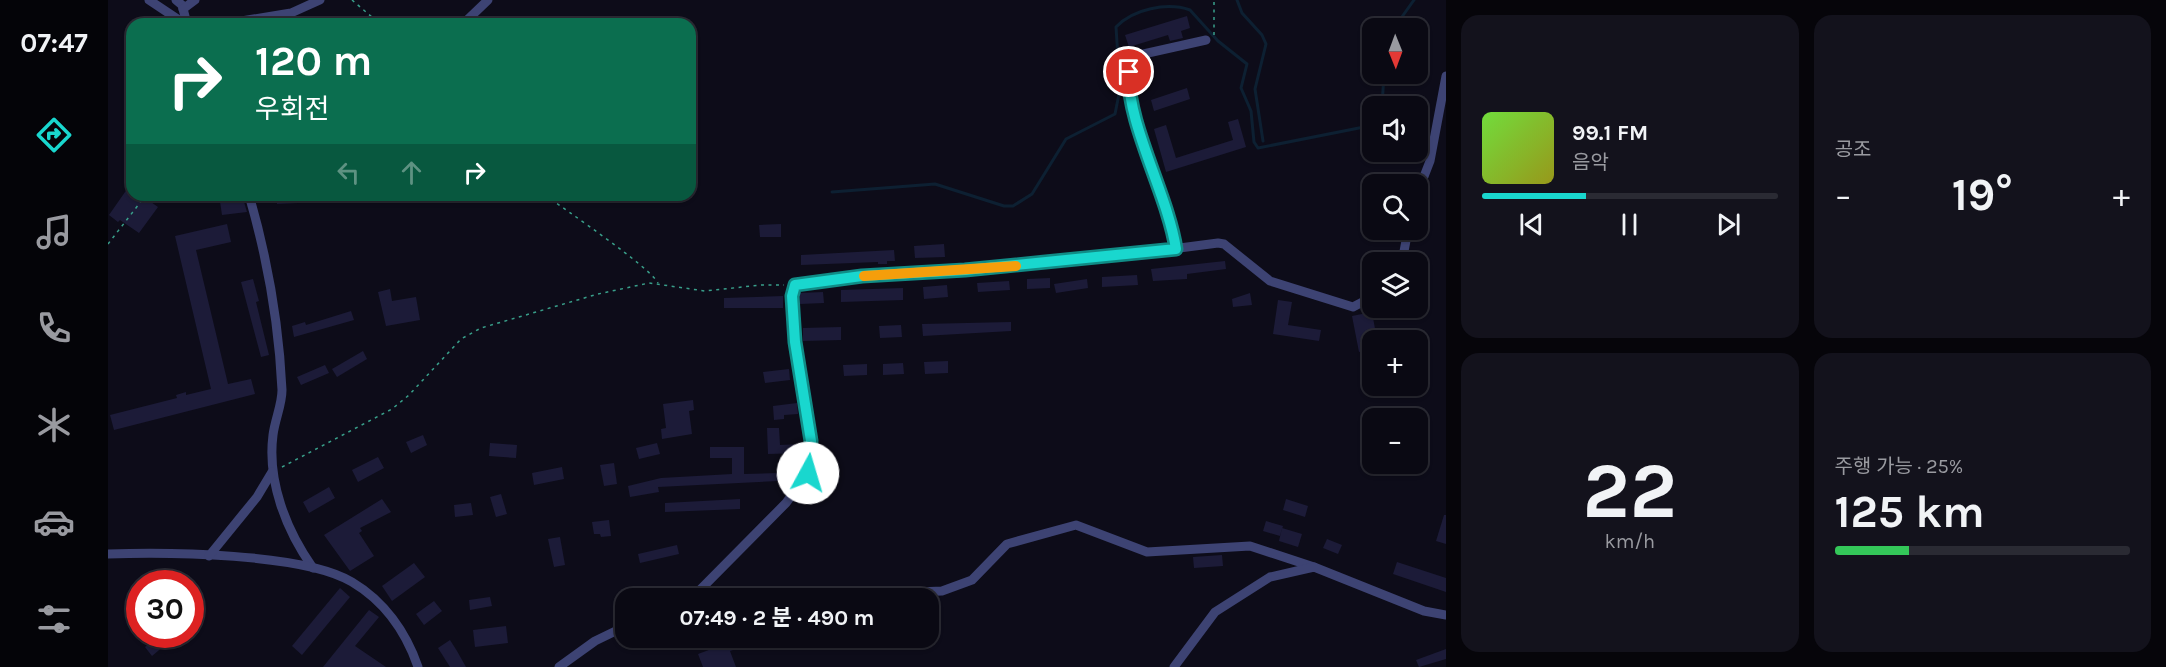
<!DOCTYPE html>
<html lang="ko">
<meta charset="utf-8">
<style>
:root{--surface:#0a0913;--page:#13121c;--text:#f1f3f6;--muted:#999aa0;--line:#2a2a33;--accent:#19d7ce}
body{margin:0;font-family:Karla,"Noto Sans KR",sans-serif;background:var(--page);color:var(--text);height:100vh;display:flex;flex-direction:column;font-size:22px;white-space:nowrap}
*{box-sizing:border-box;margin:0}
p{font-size:20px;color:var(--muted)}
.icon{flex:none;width:33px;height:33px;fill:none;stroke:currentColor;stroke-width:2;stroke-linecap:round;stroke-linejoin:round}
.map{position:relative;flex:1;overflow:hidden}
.panel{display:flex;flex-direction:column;gap:15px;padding:15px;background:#06050a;width:720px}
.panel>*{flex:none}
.top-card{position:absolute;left:18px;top:18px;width:570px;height:183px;border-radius:18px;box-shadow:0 2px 4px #0004,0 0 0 2px var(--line);background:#0b6e4f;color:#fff;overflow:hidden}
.needle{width:39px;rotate:179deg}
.controls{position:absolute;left:1254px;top:18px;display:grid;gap:12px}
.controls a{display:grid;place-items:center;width:66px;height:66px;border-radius:12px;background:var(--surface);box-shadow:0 2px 4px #0004,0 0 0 2px var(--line);font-size:30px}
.speed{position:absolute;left:18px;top:570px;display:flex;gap:12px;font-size:30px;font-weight:700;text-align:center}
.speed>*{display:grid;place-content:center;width:78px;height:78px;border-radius:50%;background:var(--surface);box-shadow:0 2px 4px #0004,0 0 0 2px var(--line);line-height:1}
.speed .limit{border:9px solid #d22;background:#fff;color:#111}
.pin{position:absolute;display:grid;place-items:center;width:51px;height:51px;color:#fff;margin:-26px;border:3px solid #fff;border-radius:50%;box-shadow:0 2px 6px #0007}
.me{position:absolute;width:66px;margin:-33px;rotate:6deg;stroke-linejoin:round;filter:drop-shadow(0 0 4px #0008)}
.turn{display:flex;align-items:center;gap:21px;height:126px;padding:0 30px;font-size:27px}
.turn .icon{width:78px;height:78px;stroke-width:2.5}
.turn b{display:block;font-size:42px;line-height:51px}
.lanes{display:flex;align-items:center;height:57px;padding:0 30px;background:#0003;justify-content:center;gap:30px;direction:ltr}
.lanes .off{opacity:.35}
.big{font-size:45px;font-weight:700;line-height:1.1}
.panel .widget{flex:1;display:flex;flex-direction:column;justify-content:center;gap:9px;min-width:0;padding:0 21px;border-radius:18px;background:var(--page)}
.panel .dial{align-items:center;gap:0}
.dial b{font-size:78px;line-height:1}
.song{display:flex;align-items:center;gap:18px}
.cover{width:72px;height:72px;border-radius:9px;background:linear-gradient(135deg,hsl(100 70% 55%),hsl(60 70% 35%))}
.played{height:6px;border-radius:3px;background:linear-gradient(90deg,var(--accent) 35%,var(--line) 35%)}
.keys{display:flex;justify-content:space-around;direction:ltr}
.heat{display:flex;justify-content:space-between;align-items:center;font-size:33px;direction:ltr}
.charge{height:9px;border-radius:4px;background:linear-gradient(90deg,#34c759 25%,var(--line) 0)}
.panel .tiles{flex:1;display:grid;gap:15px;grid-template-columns:repeat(2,1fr)}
.trip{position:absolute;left:507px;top:588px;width:324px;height:60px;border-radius:18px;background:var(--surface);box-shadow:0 2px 4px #0004,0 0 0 2px var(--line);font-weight:700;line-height:60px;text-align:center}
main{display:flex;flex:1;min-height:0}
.menu{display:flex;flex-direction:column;width:108px;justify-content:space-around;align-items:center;background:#040408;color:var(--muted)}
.menu .icon{width:42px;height:42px}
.menu .current{color:var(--accent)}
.menu b{font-size:27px;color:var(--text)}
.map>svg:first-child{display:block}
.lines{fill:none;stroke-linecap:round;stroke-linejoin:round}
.stream{stroke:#0d2032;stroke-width:3}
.building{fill:#1c1b38}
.path{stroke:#399f8a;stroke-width:1.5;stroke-dasharray:3 4.5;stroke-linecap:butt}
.street{stroke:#3d4373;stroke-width:9}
.route-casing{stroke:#108c86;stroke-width:15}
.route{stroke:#19d7ce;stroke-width:10}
.slow{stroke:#f59e0b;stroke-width:10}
</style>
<main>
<nav class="menu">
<b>07:47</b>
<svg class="icon current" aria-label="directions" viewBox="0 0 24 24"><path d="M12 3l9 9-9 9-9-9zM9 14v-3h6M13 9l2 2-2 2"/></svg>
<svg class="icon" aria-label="music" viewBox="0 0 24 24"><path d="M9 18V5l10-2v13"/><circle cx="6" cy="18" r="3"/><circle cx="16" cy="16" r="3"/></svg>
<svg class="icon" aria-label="phone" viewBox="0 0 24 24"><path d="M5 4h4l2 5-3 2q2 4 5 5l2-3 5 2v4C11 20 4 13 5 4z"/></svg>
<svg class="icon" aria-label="climate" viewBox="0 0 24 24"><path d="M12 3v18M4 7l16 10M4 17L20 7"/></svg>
<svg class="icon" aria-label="car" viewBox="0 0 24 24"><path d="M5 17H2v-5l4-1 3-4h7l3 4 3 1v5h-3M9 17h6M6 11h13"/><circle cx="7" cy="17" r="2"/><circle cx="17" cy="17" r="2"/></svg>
<svg class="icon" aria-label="filters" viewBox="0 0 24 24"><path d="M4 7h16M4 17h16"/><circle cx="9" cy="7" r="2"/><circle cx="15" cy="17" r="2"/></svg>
</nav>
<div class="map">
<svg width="1338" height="667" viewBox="0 0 1338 667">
<rect width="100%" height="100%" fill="#0d0c19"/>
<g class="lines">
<!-- stream -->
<g class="stream">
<polyline points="1129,0 1134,13 1154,35 1158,44 1147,89 1155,141"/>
<polyline points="1286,28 1306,0"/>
<polyline points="1274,106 1276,74"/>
<path d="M724,192l103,-8 69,22h9l19,-12 34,-55 49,-25 5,-25 -4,-62c17,-18 51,-25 74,-17l28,31 29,23 -6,24 10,23 3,31 4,6 106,-21 8,-4"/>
</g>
</g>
<!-- building -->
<g class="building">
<polygon points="1079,16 1082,28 1073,31 1075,38 1062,41 1060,35 1021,47 1017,35"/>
<polygon points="1079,88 1082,99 1046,111 1043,100"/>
<polygon points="1130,119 1138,147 1058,172 1046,129 1058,125 1068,158 1125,140 1120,122"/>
<polygon points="24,182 24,195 33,195 50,207 31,233 12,220 10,222 1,215"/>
<polygon points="111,195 134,195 139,212 114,215"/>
<polygon points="189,195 190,203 169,204 169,196"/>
<polygon points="119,224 123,242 88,250 120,384 143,379 147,394 6,430 2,415 69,398 68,395 78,392 78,395 103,389 67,236"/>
<polygon points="673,224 673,237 652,237 651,225"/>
<polygon points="836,244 837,257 807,258 806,246"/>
<polygon points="786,250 787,261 779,261 779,264 770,264 770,262 693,265 693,255"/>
<polygon points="1117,261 1118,269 1079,274 1079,279 1045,281 1043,269"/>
<polygon points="1029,275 1030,285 994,287 994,277"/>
<polygon points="942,278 942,288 919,289 919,279"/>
<polygon points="145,279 151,301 148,302 161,355 153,357 133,282"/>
<polygon points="979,279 980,288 948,293 946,284"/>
<polygon points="901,281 902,290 870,292 869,283"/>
<polygon points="839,285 840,297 816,299 815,287"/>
<polygon points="795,288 795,300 733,302 733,290"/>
<polygon points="282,289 284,301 308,297 312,320 278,326 270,292"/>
<polygon points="715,292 716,303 692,304 691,293"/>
<polygon points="1142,293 1144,305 1125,307 1124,299"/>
<polygon points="675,296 675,308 616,308 616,298"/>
<polygon points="1170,300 1184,302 1180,325 1213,330 1211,341 1165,334"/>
<polygon points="243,311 246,320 186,337 184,326 197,322 198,325"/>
<polygon points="1264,312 1269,340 1264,340 1264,349 1251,352 1244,316"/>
<polygon points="903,322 903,331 815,336 814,324"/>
<polygon points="793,325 794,337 772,338 771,326"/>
<polygon points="733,327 733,340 695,341 695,328"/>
<polygon points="255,351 259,359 229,377 224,369"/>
<polygon points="840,361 840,373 817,374 816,362"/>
<polygon points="795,363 796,374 775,375 775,364"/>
<polygon points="759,364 759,375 736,376 735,365"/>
<polygon points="217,365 221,373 193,385 189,377"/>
<polygon points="681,369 682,380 657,383 655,372"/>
<polygon points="585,400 586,410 581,411 584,434 554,439 553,429 558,428 555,404"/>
<polygon points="689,403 690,414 676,415 676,419 666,420 665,406"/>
<polygon points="659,428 671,428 672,445 693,444 693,453 660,454"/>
<polygon points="315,435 319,445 303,453 298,442"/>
<polygon points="382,443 409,445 408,458 381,456"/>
<polygon points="549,443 552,454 531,459 528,448"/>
<polygon points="602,447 636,447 636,474 670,473 670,481 550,487 551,492 522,497 520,486 553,478 624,474 624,458 602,458"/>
<polygon points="270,457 276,468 250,482 244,470"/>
<polygon points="506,463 509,484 496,486 492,465"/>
<polygon points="454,467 456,479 426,485 424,473"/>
<polygon points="221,487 227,498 201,513 195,502"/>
<polygon points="393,494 399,514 388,517 382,497"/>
<polygon points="274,499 283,512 252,528 254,531 251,533 266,556 242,571 216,535"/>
<polygon points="632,499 632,509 557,512 557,503"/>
<polygon points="1178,499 1200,506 1197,517 1175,510"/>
<polygon points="363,503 365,515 347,517 346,505"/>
<polygon points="1336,515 1338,515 1338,544 1328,541"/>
<polygon points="501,520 503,536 493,537 492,534 486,534 484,522"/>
<polygon points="1158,521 1175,526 1172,536 1155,531"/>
<polygon points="1174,528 1194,534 1190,547 1171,541"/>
<polygon points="452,537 457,565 446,567 440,539"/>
<polygon points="1219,539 1234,545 1230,554 1215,548"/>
<polygon points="569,545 571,554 532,563 530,554"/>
<polygon points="1114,555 1115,566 1086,568 1085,557"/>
<polygon points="1289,562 1338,578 1338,592 1285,574"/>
<polygon points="306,563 317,577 284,601 274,586"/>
<polygon points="232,588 242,597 194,655 184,646"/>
<polygon points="382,597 384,606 362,610 361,600"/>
<polygon points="326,601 334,611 316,625 308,614"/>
<polygon points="261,610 271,617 247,646 278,667 215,667"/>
<polygon points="398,626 400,643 367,647 365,630"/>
<polygon points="54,634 70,634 44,656 37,647"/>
<polygon points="633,638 659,639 622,651 628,667 595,667 590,654"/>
<polygon points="342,640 349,651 358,667 342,667 330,648"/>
<polygon points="1338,649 1338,659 1311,667 1308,660"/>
</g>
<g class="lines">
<!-- path -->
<g class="path">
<polyline points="244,0 272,24"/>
<polyline points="1106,35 1106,0"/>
<path d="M437,195c19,14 105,72 113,88"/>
<polyline points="0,244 38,195"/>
<polyline points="174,467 284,409 301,395 353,339 373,328 490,294 541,283 597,291 653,285 676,285"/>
</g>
<!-- street -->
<g class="street">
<polyline points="41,0 77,24"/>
<polyline points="68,0 74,5 79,24"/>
<polyline points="75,9 87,0"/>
<polyline points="115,24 183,13 212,0"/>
<polyline points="355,24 380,0"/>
<polyline points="1310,192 1322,161 1338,76"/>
<path d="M141,195c18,62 30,130 33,195 0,15 -7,29 -9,45 -6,46 13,95 40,133"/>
<path d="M1068,249c-2,-16 -6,-33 -12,-49 -8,-26 -52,-126 -25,-145l67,-15"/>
<polyline points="1294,262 1300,230"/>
<path d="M0,554c57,-2 197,-1 244,28 32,19 54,50 66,85"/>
<polyline points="101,556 149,497 164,472"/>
<polyline points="584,598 678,503 700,473 703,442 697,399 692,385 684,296 685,289 691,283 987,259 1110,243 1116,244 1162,281 1245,307 1264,297"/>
<polyline points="662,598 834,591 864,580 899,544 968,525 1039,552 1142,546 1206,567"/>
<polyline points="451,667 487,641 518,626"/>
<polyline points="1066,667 1107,612 1162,577 1206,567 1316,611 1338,615"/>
</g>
</g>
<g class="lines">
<!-- route casing -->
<g class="route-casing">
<path id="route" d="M700,473l3,-32 -16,-99 -3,-46 3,-11 67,-9 103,-6 211,-21c-8,-54 -50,-127 -47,-177"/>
</g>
<!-- route -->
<use href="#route" class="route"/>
<!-- slow -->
<polyline class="slow" points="756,276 908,266"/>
</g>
</svg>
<div class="controls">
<a><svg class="needle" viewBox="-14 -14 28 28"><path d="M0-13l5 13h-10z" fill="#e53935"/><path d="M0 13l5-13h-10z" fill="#999aa0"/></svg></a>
<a><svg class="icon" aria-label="sound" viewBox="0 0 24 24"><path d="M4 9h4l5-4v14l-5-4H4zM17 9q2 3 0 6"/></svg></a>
<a><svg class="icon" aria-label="search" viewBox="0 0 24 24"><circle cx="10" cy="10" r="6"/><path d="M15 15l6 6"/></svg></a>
<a><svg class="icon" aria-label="layers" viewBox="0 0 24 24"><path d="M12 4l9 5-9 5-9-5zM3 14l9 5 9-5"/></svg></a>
<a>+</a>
<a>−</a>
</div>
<div class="speed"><div class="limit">30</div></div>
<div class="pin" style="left:1021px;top:72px;background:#d93025"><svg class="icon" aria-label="arrive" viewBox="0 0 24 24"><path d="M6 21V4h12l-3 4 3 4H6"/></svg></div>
<svg class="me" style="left:700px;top:473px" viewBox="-20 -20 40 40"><circle r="19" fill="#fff"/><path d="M0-13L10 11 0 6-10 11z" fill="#19d7ce"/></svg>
<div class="trip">07:49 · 2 분 · 490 m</div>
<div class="top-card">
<div class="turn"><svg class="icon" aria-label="right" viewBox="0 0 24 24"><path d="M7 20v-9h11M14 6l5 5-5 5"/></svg><div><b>120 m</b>우회전</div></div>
<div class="lanes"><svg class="icon off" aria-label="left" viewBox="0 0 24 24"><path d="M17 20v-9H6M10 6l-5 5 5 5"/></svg><svg class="icon off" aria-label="ahead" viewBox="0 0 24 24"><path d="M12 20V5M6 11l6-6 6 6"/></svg><svg class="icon" aria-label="right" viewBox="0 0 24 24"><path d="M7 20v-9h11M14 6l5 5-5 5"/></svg></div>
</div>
</div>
<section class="panel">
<div class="tiles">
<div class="widget">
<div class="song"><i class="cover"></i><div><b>99.1 FM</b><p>음악</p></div></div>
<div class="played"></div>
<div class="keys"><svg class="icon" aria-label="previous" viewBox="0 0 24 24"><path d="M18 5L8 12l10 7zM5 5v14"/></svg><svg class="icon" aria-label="pause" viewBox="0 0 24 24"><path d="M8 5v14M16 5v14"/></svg><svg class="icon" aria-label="next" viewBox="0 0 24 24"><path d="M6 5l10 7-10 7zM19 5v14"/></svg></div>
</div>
<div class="widget"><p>공조</p>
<div class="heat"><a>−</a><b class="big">19°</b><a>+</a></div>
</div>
<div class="widget dial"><b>22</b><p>km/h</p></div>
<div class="widget"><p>주행 가능 · 25%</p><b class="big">125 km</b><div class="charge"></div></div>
</div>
</section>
</main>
